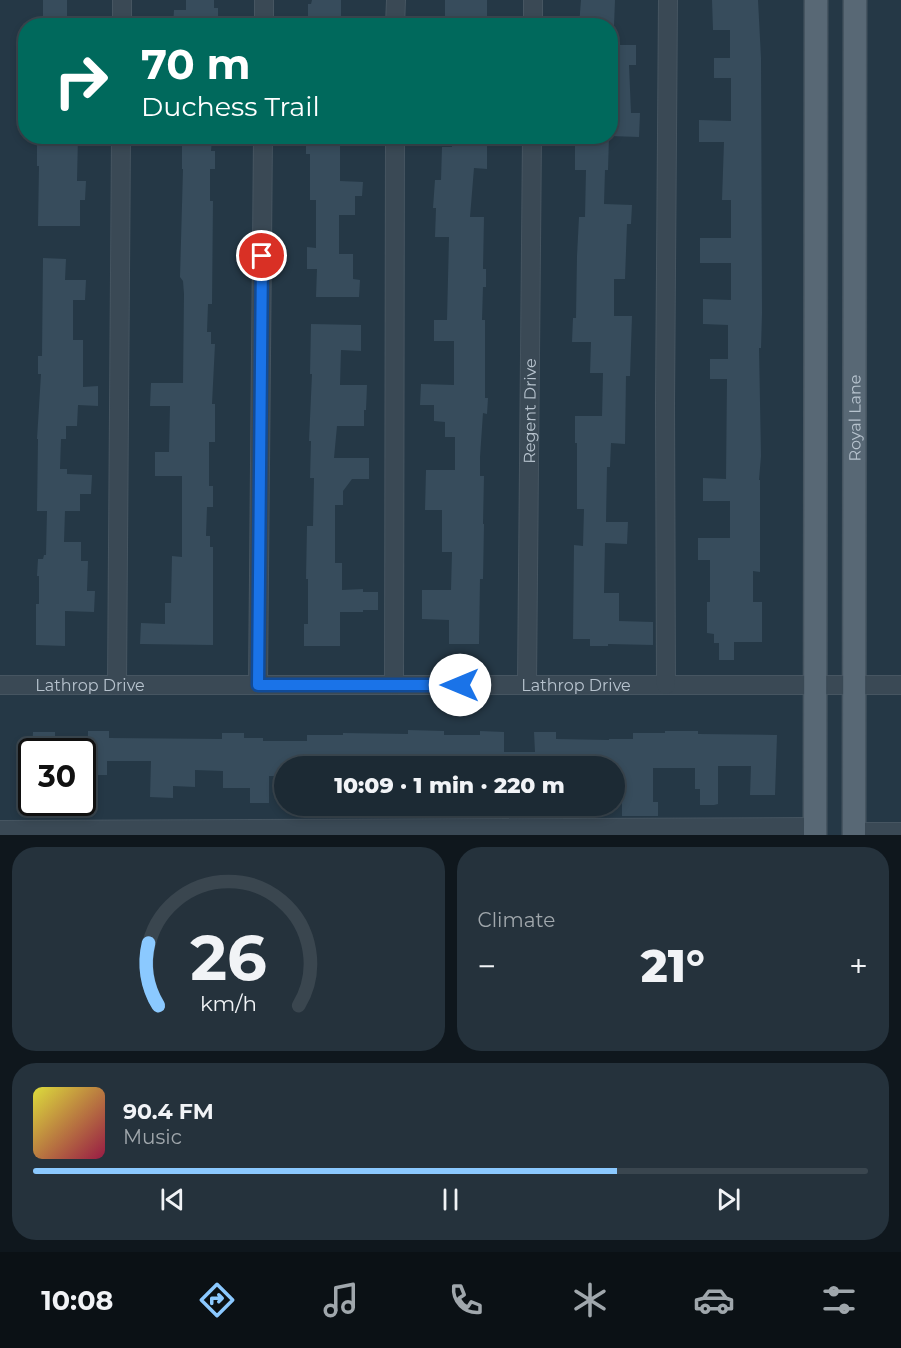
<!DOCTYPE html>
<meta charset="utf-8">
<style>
:root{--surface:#1c2a34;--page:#25323c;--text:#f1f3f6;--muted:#a0a7ac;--line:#3a464f;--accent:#8bc9ff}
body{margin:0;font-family:Montserrat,sans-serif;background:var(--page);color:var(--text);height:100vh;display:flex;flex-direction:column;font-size:22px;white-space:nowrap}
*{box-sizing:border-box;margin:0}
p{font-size:20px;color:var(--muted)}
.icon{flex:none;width:33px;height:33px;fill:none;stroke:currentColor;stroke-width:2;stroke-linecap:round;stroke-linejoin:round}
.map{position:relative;height:835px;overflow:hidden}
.panel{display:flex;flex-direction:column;gap:12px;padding:12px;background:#0f171d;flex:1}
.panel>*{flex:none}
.guide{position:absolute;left:18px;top:18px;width:600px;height:126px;border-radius:24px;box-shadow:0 3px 9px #0003,0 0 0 2px var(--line);background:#00695c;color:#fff;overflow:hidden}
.speed{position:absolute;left:18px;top:738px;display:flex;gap:12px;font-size:30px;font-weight:700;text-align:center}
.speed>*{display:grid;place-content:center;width:78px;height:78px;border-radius:50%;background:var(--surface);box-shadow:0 3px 9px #0003,0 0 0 2px var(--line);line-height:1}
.speed .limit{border:3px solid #111;border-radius:9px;background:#fff;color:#111}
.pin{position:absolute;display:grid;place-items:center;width:51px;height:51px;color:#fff;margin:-26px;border:3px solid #fff;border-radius:50%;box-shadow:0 2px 6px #0007}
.me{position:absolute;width:66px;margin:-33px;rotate:270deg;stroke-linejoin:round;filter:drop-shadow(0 0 4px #0008)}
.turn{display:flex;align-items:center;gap:21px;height:126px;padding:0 24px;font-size:27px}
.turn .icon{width:78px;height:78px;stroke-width:2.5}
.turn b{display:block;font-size:42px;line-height:51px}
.big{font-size:45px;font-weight:800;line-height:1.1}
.panel .tile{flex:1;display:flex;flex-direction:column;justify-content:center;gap:9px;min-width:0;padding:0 21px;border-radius:24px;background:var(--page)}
.panel .dial{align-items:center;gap:0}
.dial svg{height:156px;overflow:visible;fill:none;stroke:var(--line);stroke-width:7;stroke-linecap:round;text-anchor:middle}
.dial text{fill:var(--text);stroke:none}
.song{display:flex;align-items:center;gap:18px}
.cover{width:72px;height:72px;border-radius:9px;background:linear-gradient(135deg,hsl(60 70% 55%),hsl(340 70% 35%))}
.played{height:6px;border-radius:3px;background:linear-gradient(90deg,var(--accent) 70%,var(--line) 70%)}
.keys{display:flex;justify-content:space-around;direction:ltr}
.heat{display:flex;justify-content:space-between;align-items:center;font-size:33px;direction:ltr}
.panel .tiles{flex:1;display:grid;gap:12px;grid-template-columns:1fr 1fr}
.tile:last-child{grid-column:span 2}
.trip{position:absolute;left:274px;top:756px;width:351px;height:60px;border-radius:30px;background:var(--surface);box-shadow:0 3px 9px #0003,0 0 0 2px var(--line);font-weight:800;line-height:60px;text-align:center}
.menu{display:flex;height:96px;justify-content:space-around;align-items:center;background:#0b1115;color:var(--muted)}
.menu .icon{width:42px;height:42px}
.menu .current{color:var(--accent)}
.menu b{font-size:27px;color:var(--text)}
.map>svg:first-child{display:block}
.building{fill:#374c5c}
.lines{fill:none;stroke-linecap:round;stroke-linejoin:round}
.minor-casing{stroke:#465561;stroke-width:20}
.major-casing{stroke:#465561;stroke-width:25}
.minor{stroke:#3a4955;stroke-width:18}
.major{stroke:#586875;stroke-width:22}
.route-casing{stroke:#114b97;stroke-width:15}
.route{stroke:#1a73e8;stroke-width:10}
.labels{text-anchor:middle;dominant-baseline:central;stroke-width:6;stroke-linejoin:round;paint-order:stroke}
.street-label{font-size:16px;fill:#b7c3ce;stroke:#1e2e3a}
</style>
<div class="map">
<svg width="901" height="835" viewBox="0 0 901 835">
<rect width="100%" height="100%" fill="#253846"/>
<!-- building -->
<g class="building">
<rect x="43" y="0" width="24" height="26"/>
<polygon points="186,0 214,0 214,8 218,8 218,26 173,26 174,10 186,10"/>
<polygon points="312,0 341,0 341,26 308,26 308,4 311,4"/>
<rect x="445" y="0" width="42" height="26"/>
<polygon points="581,0 615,0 614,26 579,26"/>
<polygon points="712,0 758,0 761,58 762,313 761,348 759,348 761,456 759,480 760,480 760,572 753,571 753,602 762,602 762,642 734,642 734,660 719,660 719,643 714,643 714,634 707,633 707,602 710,602 710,560 698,560 698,538 730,538 730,501 703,501 703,478 726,479 727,379 710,379 710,359 728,359 728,325 703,324 703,299 731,300 731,263 700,263 700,238 731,238 731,200 722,200 724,142 699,142 699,120 731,121 731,78 714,78 714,58 730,58 730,30 713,30"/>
<polygon points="610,45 636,45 636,65 629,65 631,113 640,113 639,137 610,136"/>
<polygon points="37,136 78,136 77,181 86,181 85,200 80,200 80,226 38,226 39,166 37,166"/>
<polygon points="182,136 209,136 209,140 212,140 211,151 215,151 215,169 210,169 210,201 213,201 212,304 208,304 207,332 211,332 211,344 215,344 212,404 215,404 215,442 209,442 209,486 213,486 213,507 207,507 206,536 210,536 210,547 213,547 213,645 140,644 141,623 165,624 165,603 171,603 172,556 182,557 182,476 155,476 155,452 169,452 170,406 150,406 151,383 183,383 184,294 183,281 180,277 183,169 182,169"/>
<polygon points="306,136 340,136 340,181 363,182 362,196 355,196 355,215 339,215 339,254 353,254 353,279 360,280 359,297 316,297 317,269 307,269 307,247 316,248 316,200 310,200 310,154 306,154"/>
<polygon points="452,136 483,136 483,141 487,141 487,169 474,168 470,217 484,217 483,269 486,269 486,287 483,287 482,320 485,320 485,398 488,398 487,414 483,413 480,457 480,476 484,476 483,524 484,524 483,579 480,579 479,644 449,644 449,620 422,619 422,590 451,590 452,552 442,552 442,510 425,510 426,470 455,470 455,437 445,437 445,422 434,421 434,405 420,405 421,384 454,385 454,341 434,341 434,320 447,320 449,237 435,237 436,208 433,208 435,180 441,180 442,147 452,147"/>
<polygon points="575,136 609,136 608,170 605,170 604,204 632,205 631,224 627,224 625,279 614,279 614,316 632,316 630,376 626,376 625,444 611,443 610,467 607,467 606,522 628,522 627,544 605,543 604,593 619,593 619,621 653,622 653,645 608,644 608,646 590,646 590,639 573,639 574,545 583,546 584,509 577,509 577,443 575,443 575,416 602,416 603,373 590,373 591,342 572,342 573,318 576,318 577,256 579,217 585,217 586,170 575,170"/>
<polygon points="43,258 66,259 65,280 86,280 85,300 73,300 73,340 83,340 83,387 98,386 98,406 78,405 77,426 66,426 66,439 61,439 60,469 67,469 67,474 92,475 91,494 80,494 80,511 65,511 64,542 81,542 81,561 88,561 87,591 95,591 94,612 65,611 65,646 36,645 36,604 39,604 39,576 37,576 38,559 43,559 44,555 46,555 47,511 37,511 38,439 37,439 41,374 38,374 38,356 42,356"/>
<polygon points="311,324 361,325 361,351 341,350 340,385 367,385 366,410 364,410 364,426 337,426 334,458 369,458 369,479 352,479 343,491 343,505 335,505 335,563 342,563 342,590 363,589 363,592 378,592 378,610 363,610 363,612 340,612 340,646 304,646 304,624 308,624 308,579 306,579 307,526 313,526 314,478 310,478 311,441 309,441 312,374 310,374"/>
<polygon points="408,730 444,731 444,735 480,735 480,731 504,732 504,752 535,752 534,732 556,732 556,739 609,740 609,739 633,739 633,733 665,733 665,731 698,731 698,734 777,735 775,795 750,795 751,766 718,766 718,804 714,805 700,805 700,789 695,789 695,768 653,768 653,802 658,802 658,816 622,816 622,769 615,769 615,766 421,766 421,761 381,761 381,766 285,766 285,776 269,776 269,803 250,803 250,788 223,788 223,771 195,770 195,787 173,786 173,798 150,797 151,761 107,761 107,775 87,775 88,731 109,731 109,738 222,739 222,733 244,733 244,738 263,738 263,741 307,741 307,735 343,735 343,733 408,734"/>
<polygon points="33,732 55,732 55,752 32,752"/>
</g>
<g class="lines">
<!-- minor casing -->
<g class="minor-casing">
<g id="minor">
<polyline points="122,26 122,0"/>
<polyline points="264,26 264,0"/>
<polyline points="395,26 396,0"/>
<polyline points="533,26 533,0"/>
<path id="s1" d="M527,684l5,-548"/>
<path id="s2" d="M0,685h901"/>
<polyline points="117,685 121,136"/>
<polyline points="258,685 263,136"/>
<polyline points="394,685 395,136"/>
<polyline points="666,685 665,403 668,0"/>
<polyline points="0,830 815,827"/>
<polyline points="854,832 901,832"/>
</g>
</g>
<!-- major casing -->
<g class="major-casing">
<g id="major">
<polyline points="815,835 816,0"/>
<path id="s3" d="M854,835l1,-835"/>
</g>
</g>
<!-- minor -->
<use href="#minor" class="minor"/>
<!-- major -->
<use href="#major" class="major"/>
</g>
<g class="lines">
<!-- route casing -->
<g class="route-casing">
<polyline id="route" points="262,256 258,685 460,685"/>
</g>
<!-- route -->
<use href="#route" class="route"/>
</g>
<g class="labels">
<!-- street labels -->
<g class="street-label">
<text stroke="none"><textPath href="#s1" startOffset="273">Regent Drive</textPath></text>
<text stroke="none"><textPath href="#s3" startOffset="417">Royal Lane</textPath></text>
<text stroke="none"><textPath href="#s2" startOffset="90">Lathrop Drive</textPath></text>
<text stroke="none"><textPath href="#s2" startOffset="576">Lathrop Drive</textPath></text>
</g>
</g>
</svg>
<div class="speed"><div class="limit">30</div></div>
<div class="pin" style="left:262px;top:256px;background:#d93025"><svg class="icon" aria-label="arrive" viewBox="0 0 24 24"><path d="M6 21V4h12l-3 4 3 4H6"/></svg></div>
<svg class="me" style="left:460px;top:685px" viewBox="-20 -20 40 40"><circle r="19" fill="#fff"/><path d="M0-13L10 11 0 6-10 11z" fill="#1a73e8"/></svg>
<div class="trip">10:09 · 1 min · 220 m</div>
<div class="guide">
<div class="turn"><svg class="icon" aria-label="right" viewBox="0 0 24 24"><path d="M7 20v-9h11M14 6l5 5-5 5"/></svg><div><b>70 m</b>Duchess Trail</div></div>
</div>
</div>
<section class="panel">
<div class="tiles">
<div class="tile dial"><svg viewBox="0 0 100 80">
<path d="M14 69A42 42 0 1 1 86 69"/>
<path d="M14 69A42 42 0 0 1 9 37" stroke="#8bc9ff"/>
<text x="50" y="56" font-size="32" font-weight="700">26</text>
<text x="50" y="72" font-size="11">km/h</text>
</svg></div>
<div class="tile"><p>Climate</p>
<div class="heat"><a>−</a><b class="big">21°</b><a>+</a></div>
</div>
<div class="tile">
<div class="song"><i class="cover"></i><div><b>90.4 FM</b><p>Music</p></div></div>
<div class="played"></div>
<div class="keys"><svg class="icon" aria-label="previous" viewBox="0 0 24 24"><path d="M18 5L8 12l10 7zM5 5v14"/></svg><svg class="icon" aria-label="pause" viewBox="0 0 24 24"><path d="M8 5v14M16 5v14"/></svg><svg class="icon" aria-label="next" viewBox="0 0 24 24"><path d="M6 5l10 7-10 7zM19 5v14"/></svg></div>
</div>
</div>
</section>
<nav class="menu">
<b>10:08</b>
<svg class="icon current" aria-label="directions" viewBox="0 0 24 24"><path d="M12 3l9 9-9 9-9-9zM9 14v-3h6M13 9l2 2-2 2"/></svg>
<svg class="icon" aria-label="music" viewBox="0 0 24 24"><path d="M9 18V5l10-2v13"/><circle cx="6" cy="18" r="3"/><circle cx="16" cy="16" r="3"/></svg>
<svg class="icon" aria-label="phone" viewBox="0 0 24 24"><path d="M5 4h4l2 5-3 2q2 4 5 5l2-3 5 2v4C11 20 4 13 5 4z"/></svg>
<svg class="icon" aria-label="climate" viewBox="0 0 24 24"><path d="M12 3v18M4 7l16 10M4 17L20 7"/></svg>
<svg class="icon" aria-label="car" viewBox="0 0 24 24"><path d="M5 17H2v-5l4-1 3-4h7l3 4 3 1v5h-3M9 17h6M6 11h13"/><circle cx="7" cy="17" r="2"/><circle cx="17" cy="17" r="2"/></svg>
<svg class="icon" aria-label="filters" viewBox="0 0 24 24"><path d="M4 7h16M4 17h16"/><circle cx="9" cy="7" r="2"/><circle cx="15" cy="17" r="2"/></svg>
</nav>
